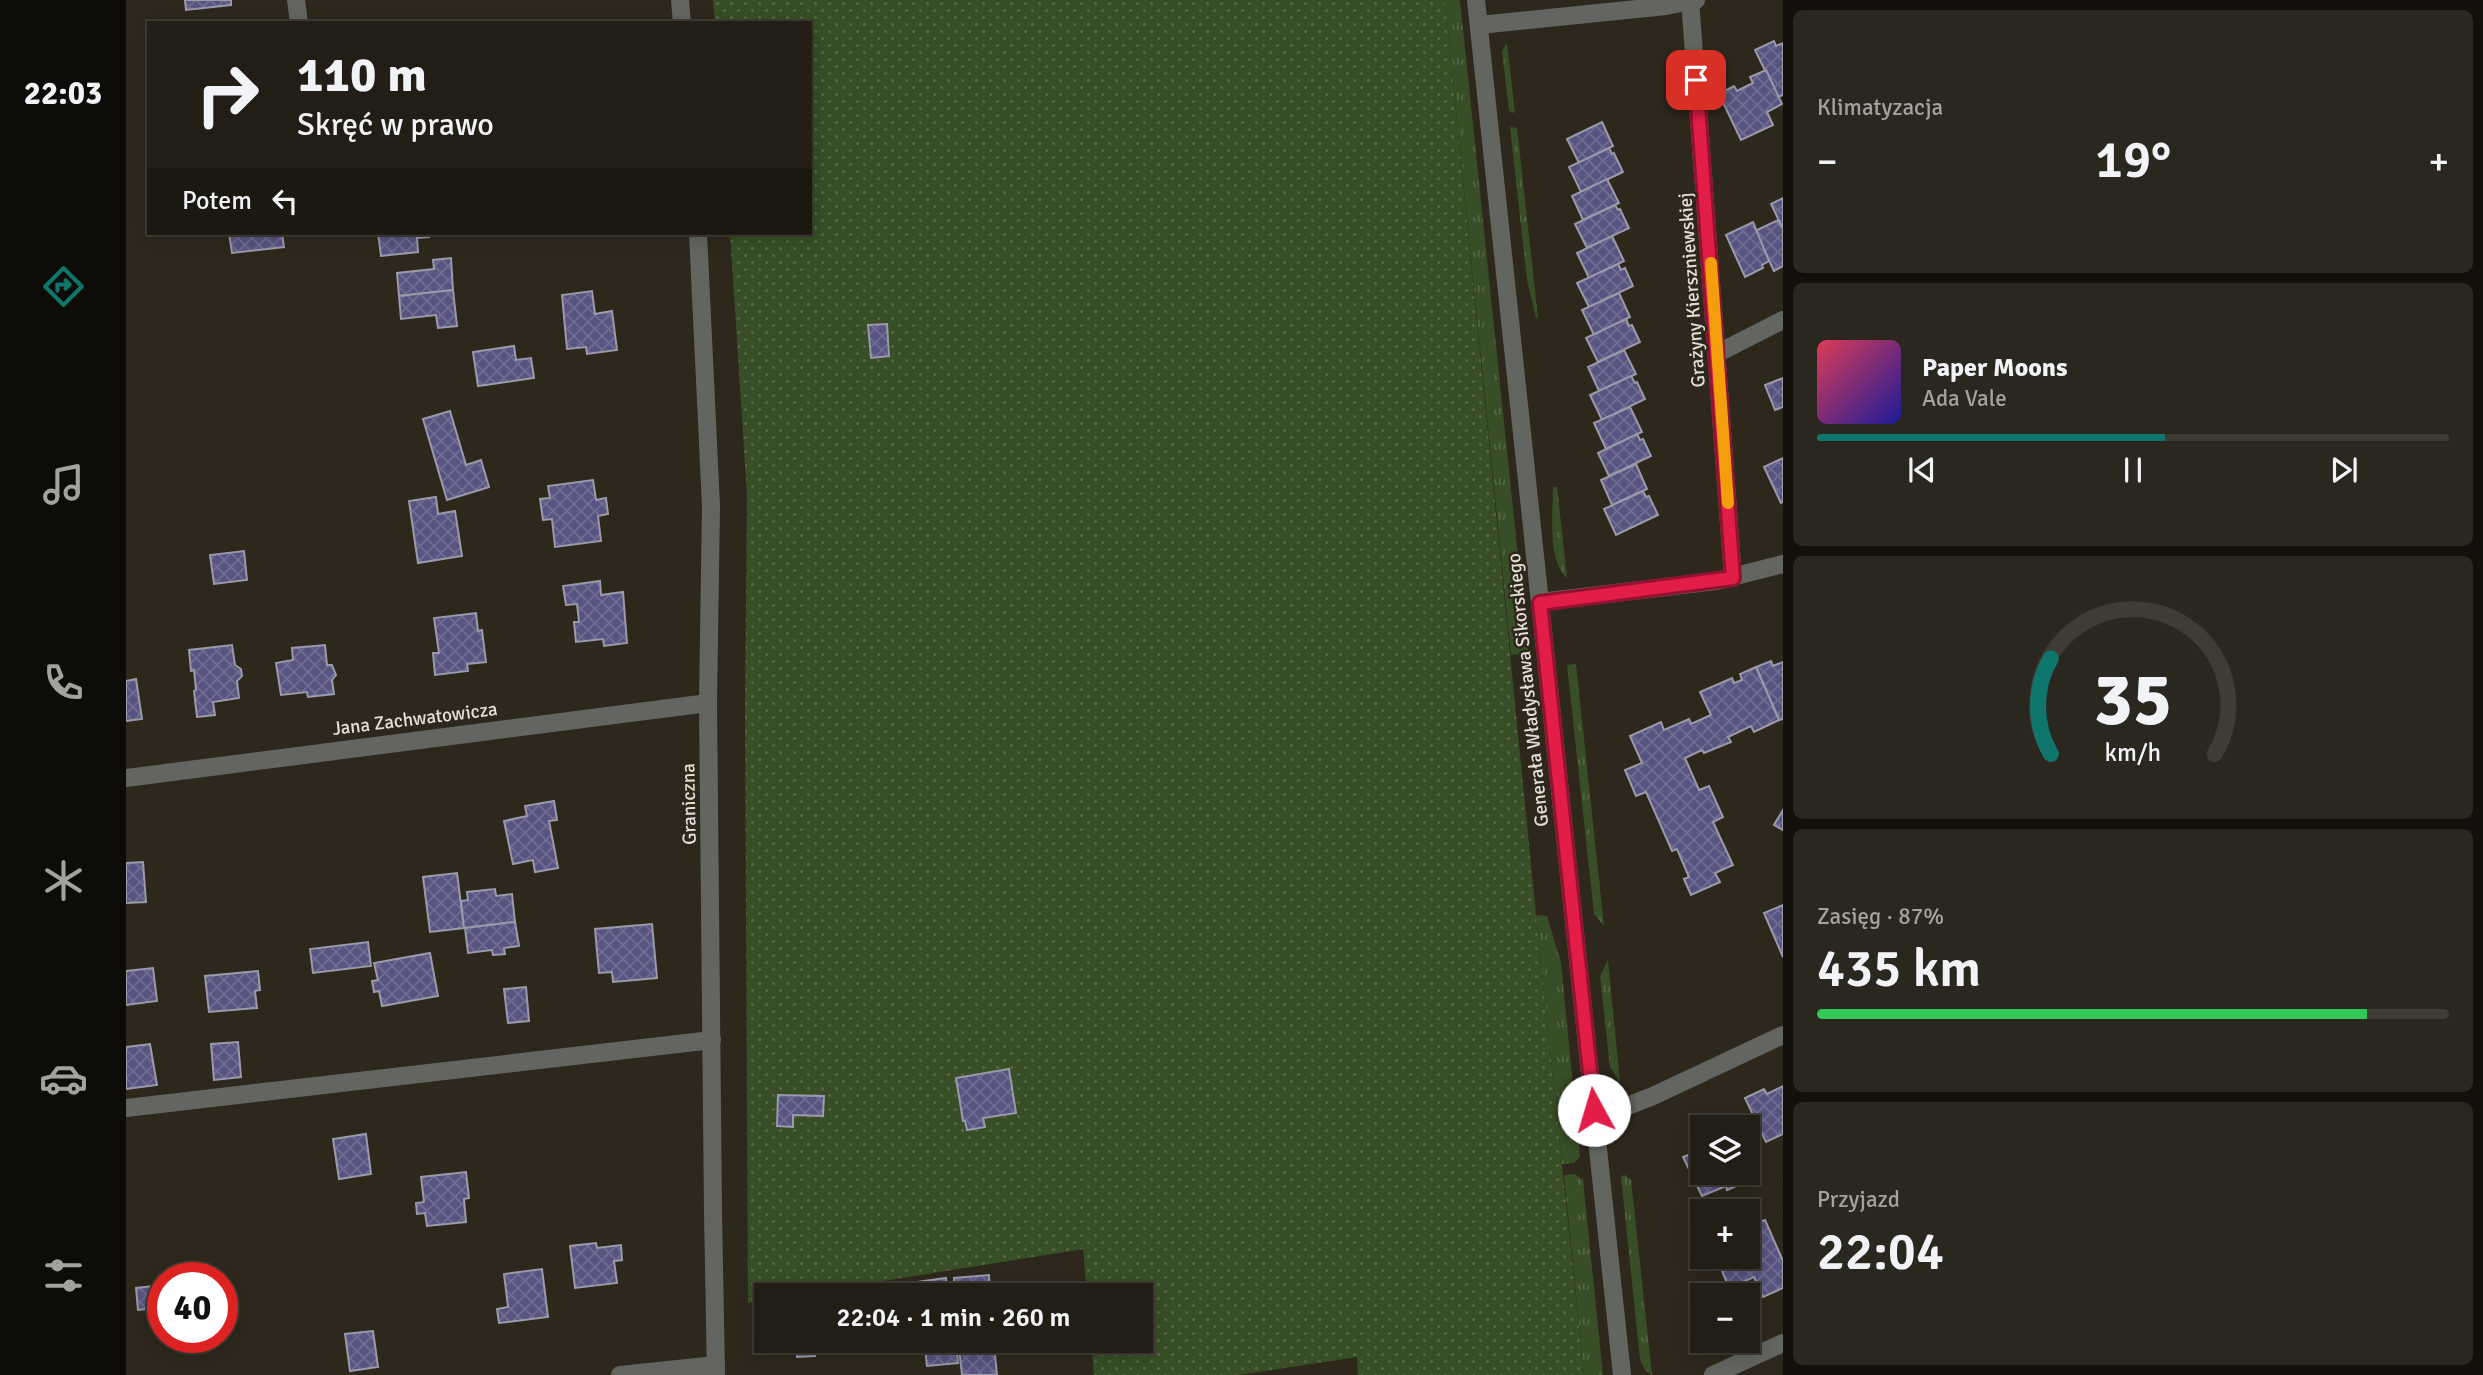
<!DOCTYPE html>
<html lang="pl">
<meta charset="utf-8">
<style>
:root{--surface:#221e15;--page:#2a271e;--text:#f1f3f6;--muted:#a2a2a0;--line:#3f3c34;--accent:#0f766e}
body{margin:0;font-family:Signika,sans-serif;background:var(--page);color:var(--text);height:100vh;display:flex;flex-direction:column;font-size:26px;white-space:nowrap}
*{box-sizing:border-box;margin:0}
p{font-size:23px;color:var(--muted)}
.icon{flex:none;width:38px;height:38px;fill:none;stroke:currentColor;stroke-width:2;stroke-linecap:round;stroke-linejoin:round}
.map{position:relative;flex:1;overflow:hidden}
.sheet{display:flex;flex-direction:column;gap:10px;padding:10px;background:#13100c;width:700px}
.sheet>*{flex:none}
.guide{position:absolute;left:21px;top:21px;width:665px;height:214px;border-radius:0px;box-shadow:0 4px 18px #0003,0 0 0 2px var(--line);background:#221e15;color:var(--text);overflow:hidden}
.fabs{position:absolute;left:1564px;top:1115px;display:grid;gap:14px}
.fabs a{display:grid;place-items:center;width:70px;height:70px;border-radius:0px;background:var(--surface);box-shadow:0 4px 18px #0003,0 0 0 2px var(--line);font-size:35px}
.speed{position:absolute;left:21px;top:1262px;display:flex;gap:14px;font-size:35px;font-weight:700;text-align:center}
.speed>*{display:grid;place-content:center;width:91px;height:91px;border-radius:50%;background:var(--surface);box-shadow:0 4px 18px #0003,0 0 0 2px var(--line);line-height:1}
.speed .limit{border:10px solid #d22;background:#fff;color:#111}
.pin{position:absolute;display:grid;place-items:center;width:60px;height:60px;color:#fff;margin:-30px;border-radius:14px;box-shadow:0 4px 10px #0006}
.me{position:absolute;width:77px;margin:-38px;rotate:354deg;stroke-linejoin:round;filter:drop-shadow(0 0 5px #0008)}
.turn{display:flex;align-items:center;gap:24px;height:147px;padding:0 35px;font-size:32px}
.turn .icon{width:91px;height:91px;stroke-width:2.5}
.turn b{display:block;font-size:49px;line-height:60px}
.then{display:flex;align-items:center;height:66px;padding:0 35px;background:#0003;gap:14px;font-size:26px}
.big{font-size:52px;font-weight:600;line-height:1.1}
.sheet .card{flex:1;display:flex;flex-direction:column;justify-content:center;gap:10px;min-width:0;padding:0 24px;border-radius:10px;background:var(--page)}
.sheet .dial{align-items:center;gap:0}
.dial svg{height:182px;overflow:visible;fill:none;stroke:var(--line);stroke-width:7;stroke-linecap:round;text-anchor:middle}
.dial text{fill:var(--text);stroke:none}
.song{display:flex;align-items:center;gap:21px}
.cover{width:84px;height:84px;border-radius:10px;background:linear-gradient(135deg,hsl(350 70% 55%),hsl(240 70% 35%))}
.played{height:7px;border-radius:4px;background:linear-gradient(90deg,var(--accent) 55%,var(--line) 55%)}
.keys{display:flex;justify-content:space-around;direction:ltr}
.heat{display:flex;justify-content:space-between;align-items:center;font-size:38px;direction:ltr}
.charge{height:10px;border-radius:5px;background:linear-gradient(90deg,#34c759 87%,var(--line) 0)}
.trip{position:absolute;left:628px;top:1283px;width:399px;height:70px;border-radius:0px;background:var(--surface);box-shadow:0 4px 18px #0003,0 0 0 2px var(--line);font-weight:600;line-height:70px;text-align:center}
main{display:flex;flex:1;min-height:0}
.tab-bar{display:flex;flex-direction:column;width:126px;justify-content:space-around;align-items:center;background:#0e0c08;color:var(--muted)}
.tab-bar .icon{width:49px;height:49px}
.tab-bar .current{color:var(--accent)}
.tab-bar b{font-size:32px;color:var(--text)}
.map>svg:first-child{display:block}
.grass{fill:url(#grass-tufts)}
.garden{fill:url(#garden-dots)}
.building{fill:url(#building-cross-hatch);stroke:#9a9aaa;stroke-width:2}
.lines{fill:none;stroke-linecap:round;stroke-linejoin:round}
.minor{stroke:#636660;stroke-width:18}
.tertiary{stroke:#636660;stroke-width:18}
.route-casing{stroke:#92132f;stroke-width:18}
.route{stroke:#e11d48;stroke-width:12}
.slow{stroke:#f59e0b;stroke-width:12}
.labels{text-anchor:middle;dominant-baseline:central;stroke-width:5;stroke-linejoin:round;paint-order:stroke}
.street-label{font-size:19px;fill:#e3dfd7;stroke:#2e281c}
</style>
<main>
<nav class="tab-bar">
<b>22:03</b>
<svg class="icon current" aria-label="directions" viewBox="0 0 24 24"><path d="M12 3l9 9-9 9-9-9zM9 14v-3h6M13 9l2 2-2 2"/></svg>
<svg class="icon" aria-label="music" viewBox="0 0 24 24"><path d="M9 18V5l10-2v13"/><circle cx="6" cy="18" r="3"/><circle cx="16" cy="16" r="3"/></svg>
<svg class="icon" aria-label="phone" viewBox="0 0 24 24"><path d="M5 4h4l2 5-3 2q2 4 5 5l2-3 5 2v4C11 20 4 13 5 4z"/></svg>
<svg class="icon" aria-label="climate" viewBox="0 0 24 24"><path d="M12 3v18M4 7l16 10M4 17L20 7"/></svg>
<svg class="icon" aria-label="car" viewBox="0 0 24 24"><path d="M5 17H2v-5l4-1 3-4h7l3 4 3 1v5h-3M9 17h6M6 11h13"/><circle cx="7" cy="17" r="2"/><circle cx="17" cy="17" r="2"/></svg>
<svg class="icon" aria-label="filters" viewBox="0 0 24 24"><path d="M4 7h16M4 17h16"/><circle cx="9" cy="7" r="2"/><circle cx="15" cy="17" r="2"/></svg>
</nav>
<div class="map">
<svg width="1657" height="1375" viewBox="0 0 1657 1375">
<defs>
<pattern id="grass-tufts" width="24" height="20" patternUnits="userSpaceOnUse" patternTransform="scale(1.75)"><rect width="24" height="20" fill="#374e26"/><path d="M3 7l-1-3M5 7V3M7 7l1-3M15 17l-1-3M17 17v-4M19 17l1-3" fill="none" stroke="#546745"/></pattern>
<pattern id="garden-dots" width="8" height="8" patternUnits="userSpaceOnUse" patternTransform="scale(1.75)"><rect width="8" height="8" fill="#374e26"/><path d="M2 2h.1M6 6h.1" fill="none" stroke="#546745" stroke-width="1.8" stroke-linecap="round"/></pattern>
<pattern id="building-cross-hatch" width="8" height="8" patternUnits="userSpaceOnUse" patternTransform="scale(1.75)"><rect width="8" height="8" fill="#585481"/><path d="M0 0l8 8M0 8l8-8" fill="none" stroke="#706c92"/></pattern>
</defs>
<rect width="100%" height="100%" fill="#2e281c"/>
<!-- grass -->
<g class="grass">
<polygon points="1319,0 1334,0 1402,653 1385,655"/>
<polygon points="1381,43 1389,113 1383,111 1376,51"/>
<polygon points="1384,127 1391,128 1412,318 1410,318 1401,280"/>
<path d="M1431,487l10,91c-20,-17 -14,-66 -14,-91z"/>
<polygon points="1450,664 1478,926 1468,914 1441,665"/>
<polygon points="1410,915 1421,916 1435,963 1454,1157 1448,1163 1436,1164"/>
<polygon points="1482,960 1494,1082 1484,1067 1474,976"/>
<polygon points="1449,1174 1457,1180 1477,1375 1458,1375 1438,1175"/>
<polygon points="1499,1175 1505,1180 1526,1375 1519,1370 1514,1360 1495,1176"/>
</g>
<!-- garden -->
<polygon class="garden" points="587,0 1319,0 1410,915 1458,1375 1232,1375 1231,1357 1113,1375 968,1375 965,1341 1015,1340 1015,1295 961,1295 957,1249 670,1295 640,1295 640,1300 622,1303 619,710 621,496 604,233 684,233 684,23 589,23"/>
<!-- building -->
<g class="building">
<polygon points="59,0 105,0 105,5 60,10"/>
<polygon points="1648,41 1650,46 1657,43 1657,95 1652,97 1629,50"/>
<polygon points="1640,70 1656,104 1641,112 1647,125 1615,140 1593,94 1608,86 1611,91 1627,83 1624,77"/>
<polygon points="1476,122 1487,146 1453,163 1441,139"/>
<polygon points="1483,148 1486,154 1488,153 1497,172 1455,192 1443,167"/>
<polygon points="1481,179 1493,203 1457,220 1446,196"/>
<polygon points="1657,198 1657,229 1645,204"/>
<polygon points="1489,205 1492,210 1494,209 1503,228 1461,248 1449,224"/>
<polygon points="1652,220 1657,229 1657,266 1648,271 1629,231"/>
<polygon points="1627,222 1643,261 1636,265 1637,268 1619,277 1600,235"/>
<polygon points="103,233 156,233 158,247 106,253"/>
<polygon points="252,233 303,233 303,237 291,238 292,252 255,256"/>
<polygon points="1486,236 1498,261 1463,278 1451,253"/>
<polygon points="325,258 327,290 273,296 271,273 308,269 307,260"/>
<polygon points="1492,264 1495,270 1499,268 1507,286 1463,307 1451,283"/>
<polygon points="327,290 331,326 312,328 310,315 275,319 273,296"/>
<polygon points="466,291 469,314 486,311 491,350 461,354 460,347 441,349 436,295"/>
<polygon points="1493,293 1504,317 1468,335 1456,310"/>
<polygon points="1500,319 1503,326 1506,325 1514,342 1472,362 1460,338"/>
<polygon points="761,324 763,356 745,358 742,325"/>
<polygon points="388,346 390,360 405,358 408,378 352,386 347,352"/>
<polygon points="1498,350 1510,374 1473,391 1462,367"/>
<polygon points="1505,376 1509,383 1511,382 1519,399 1476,420 1464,395"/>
<polygon points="1657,378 1657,407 1649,410 1639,385"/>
<polygon points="1504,407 1516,432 1480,449 1468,423"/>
<polygon points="324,411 340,465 355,460 363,487 321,500 297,419"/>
<polygon points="1511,434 1514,440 1517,439 1525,456 1483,476 1472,453"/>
<polygon points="1657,458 1657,502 1655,503 1638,467"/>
<polygon points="1510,464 1521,489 1486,505 1475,480"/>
<polygon points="467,480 470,500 480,498 482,514 472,516 475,541 429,547 426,519 417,520 414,499 424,498 422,486"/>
<polygon points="1517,491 1520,497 1523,496 1532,515 1490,535 1478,509"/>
<polygon points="310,497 312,514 329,511 336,556 292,563 283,501"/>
<polygon points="118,551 121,580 88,584 84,555"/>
<polygon points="474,581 475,595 497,592 501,643 478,646 477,639 450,642 448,622 453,622 451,604 440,605 437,586"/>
<polygon points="350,613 352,631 356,630 360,662 341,664 342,671 309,675 307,653 313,653 308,618"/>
<polygon points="106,645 109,665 115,669 116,676 111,681 113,698 87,702 89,715 71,717 68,691 70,690 68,670 65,671 63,650"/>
<polygon points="199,645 201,665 206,665 210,675 206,680 208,694 182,697 181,692 155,695 150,663 167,660 166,648"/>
<polygon points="1645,661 1647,666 1657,662 1657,719 1653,720 1630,667"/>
<polygon points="1630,667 1653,720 1628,732 1625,726 1602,737 1605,742 1578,753 1576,750 1559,758 1573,790 1583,786 1597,817 1587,822 1607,865 1589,873 1594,882 1565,895 1558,879 1563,877 1551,849 1546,851 1520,792 1510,796 1499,770 1516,763 1504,736 1535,722 1538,730 1563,719 1565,724 1585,715 1574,692 1606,678 1608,683 1616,680 1614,674"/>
<polygon points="10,679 16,719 0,721 0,681"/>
<polygon points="428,801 431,820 423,821 432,868 409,872 407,860 387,864 378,821 401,816 399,806"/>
<polygon points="1657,810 1657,830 1648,825"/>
<polygon points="17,862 20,902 0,903 0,863"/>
<polygon points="331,873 338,928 304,932 297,877"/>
<polygon points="369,889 370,896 386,894 389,922 338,928 335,901 342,900 341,892"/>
<polygon points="1657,905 1657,957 1638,913"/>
<polygon points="389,922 393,946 378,948 379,954 367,955 366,950 342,953 339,928"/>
<polygon points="526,924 531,978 487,982 486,972 473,973 469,929"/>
<polygon points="242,942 245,966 187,973 184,949"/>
<polygon points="304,953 312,996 256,1006 253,991 248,992 246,981 252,980 248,963"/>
<polygon points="27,968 31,1001 0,1005 0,971"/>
<polygon points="132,971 134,990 129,991 131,1008 83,1012 79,976"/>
<polygon points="400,987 403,1021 382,1023 378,989"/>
<polygon points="112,1042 115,1077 88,1080 85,1044"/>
<polygon points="24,1044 31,1085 0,1089 0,1047"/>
<polygon points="883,1069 890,1113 857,1118 859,1127 841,1130 839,1121 837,1121 830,1078"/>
<polygon points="1657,1086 1657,1134 1640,1142 1619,1098 1638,1089 1641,1094"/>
<polygon points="652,1095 698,1096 697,1116 667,1115 667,1127 651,1126"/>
<polygon points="240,1134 245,1174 213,1179 207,1139"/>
<polygon points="1577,1149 1577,1172 1618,1172 1622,1181 1601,1190 1600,1186 1576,1196 1557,1157"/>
<polygon points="340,1172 343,1198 338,1199 340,1222 301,1226 299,1213 291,1214 290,1203 298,1202 295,1177"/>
<polygon points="1639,1220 1657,1261 1657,1288 1637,1297 1628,1277 1603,1288 1590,1256 1622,1256 1622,1227"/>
<polygon points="470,1243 471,1248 495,1245 496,1260 488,1261 491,1283 449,1288 444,1246"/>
<polygon points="416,1269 422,1317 373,1323 371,1309 382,1307 378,1274"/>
<polygon points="863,1275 864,1295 829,1295 828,1278"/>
<polygon points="820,1278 822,1295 778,1295 776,1284"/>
<polygon points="37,1285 37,1307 12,1310 10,1288"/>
<polygon points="247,1331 252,1367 224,1371 219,1334"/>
<polygon points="670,1340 709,1340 710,1350 689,1351 689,1356 671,1357"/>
<polygon points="830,1340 832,1363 801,1366 798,1341"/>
<polygon points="833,1340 868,1340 868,1345 833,1348"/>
<polygon points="868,1345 871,1375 836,1375 833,1348"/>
</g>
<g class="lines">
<!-- minor -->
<g class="minor">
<polyline points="170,0 173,23"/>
<polyline points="554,0 556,23"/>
<polyline points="1564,0 1607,578"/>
<polyline points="1353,25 1540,6 1570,0"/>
<polyline points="572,233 585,506 582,703 587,1212 590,1375"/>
<polyline points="1592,353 1657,320"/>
<polyline points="1414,602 1590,581 1657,564"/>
<polyline points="0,778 582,703"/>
<polyline points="0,1108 586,1040"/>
<polyline points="1468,1110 1504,1105 1527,1096 1657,1035"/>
<polyline points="494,1375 590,1365"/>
<polyline points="1587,1375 1657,1343"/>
</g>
<!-- tertiary -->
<polyline class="tertiary" points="1350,0 1496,1375"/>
</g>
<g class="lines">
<!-- route casing -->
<g class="route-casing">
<polyline id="route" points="1468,1110 1414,603 1607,578 1570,80"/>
</g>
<!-- route -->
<use href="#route" class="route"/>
<!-- slow -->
<polyline class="slow" points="1585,263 1602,503"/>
</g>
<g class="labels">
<!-- street labels -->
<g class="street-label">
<text transform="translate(1566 290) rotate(-94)">Grażyny Kierszniewskiej</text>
<text transform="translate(1402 690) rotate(-96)">Generała Władysława Sikorskiego</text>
<text transform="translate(289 719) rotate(-7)">Jana Zachwatowicza</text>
<text transform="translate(563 804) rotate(-91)">Graniczna</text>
</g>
</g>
</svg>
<div class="fabs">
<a><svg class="icon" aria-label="layers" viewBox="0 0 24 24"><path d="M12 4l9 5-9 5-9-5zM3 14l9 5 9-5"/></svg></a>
<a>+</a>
<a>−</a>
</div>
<div class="speed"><div class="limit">40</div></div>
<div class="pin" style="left:1570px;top:80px;background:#d93025"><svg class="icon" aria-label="arrive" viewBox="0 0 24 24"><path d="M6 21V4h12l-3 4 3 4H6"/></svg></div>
<svg class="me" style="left:1468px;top:1110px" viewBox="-20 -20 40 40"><circle r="19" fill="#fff"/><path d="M0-13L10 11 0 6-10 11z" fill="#e11d48"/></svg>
<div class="trip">22:04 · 1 min · 260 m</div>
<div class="guide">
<div class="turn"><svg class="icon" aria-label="right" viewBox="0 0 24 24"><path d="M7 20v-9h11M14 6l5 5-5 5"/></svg><div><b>110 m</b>Skręć w prawo</div></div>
<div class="then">Potem<svg class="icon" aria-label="left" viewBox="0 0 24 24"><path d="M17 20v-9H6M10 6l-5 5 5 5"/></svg></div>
</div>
</div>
<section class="sheet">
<div class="card"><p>Klimatyzacja</p>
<div class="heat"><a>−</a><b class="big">19°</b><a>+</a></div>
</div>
<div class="card">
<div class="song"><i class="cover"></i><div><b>Paper Moons</b><p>Ada Vale</p></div></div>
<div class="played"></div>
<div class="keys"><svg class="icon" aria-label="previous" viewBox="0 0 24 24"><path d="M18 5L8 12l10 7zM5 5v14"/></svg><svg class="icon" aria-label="pause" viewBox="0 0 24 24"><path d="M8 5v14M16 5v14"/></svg><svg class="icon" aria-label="next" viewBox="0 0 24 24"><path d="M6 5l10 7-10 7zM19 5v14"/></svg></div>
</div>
<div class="card dial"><svg viewBox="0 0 100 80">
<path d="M14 69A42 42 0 1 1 86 69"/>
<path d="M14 69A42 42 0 0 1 14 27" stroke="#0f766e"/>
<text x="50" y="56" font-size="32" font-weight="700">35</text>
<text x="50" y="72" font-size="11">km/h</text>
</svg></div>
<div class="card"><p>Zasięg · 87%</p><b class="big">435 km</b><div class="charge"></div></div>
<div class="card"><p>Przyjazd</p><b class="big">22:04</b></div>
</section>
</main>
